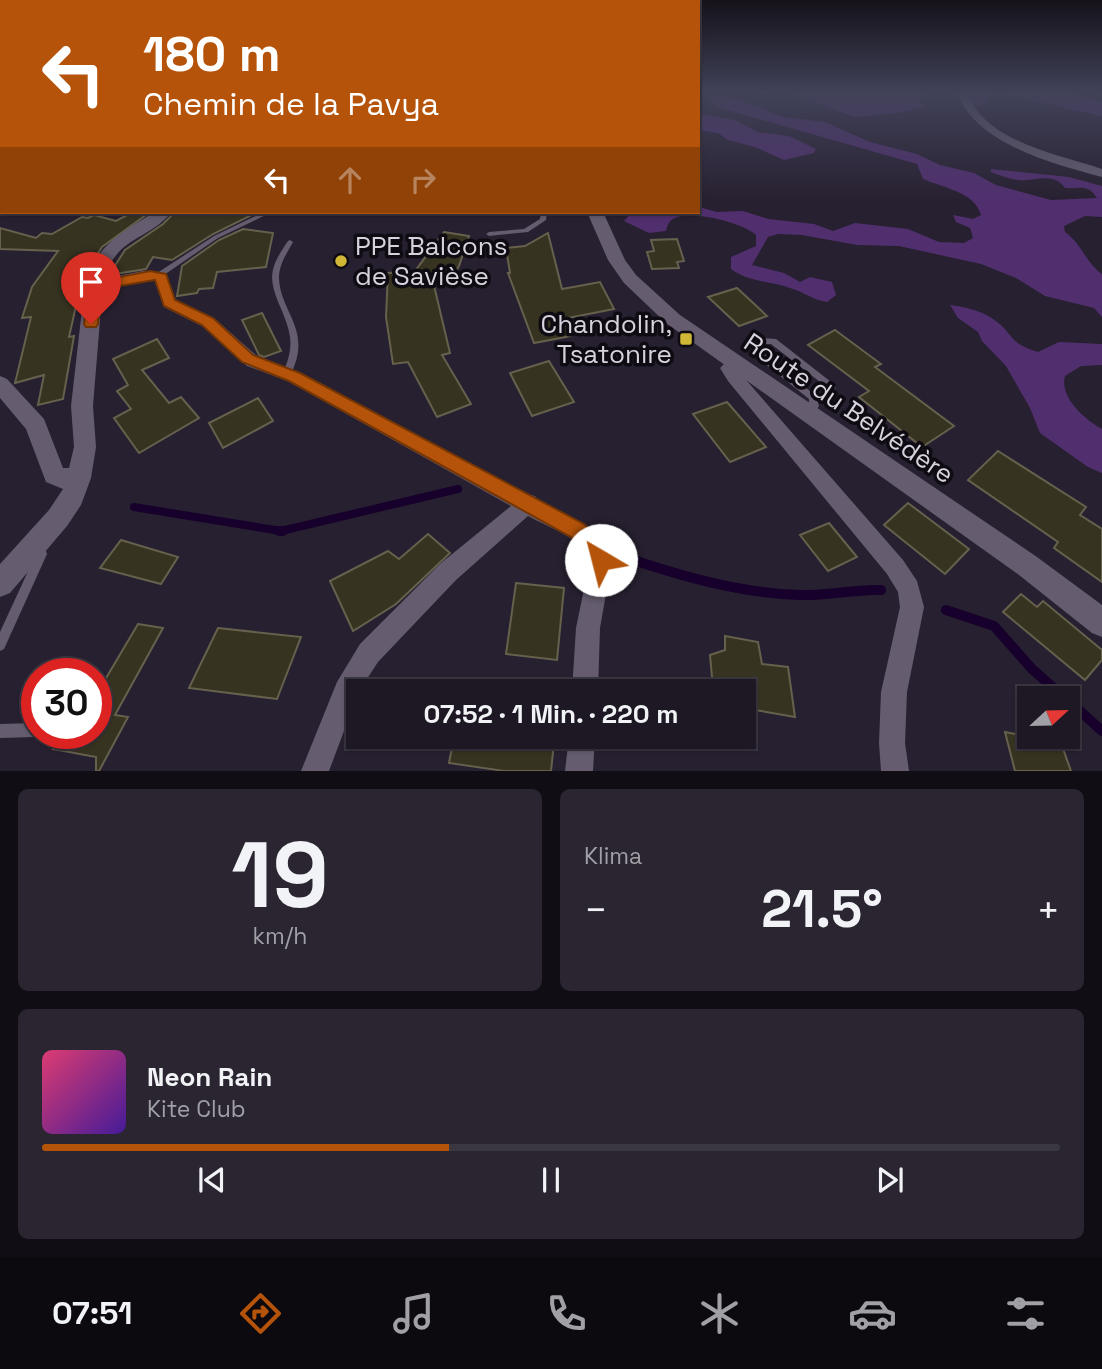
<!DOCTYPE html>
<html lang="de">
<meta charset="utf-8">
<style>
:root{--surface:#1d1824;--page:#2a2531;--text:#f1f3f6;--muted:#a0a0a6;--line:#3b3741;--accent:#b45309}
body{margin:0;font-family:"Space Grotesk",sans-serif;background:var(--page);color:var(--text);height:100vh;display:flex;flex-direction:column;font-size:26px;white-space:nowrap}
*{box-sizing:border-box;margin:0}
p{font-size:23px;color:var(--muted)}
.icon{flex:none;width:38px;height:38px;fill:none;stroke:currentColor;stroke-width:2;stroke-linecap:round;stroke-linejoin:round}
.map{position:relative;height:771px;overflow:hidden}
.details{display:flex;flex-direction:column;gap:18px;padding:18px;background:#100d14;flex:1}
.details>*{flex:none}
.top-card{position:absolute;left:0px;top:0px;width:700px;height:214px;box-shadow:0 2px 5px #0004,0 0 0 2px var(--line);background:#b45309;color:#fff;overflow:hidden}
.needle{width:46px;rotate:68deg}
.fabs{position:absolute;left:1017px;top:686px;display:grid;gap:14px}
.fabs a{display:grid;place-items:center;width:63px;height:63px;border-radius:0px;background:var(--surface);box-shadow:0 2px 5px #0004,0 0 0 2px var(--line);font-size:35px}
.speed{position:absolute;left:21px;top:658px;display:flex;gap:14px;font-size:35px;font-weight:700;text-align:center}
.speed>*{display:grid;place-content:center;width:91px;height:91px;border-radius:50%;background:var(--surface);box-shadow:0 2px 5px #0004,0 0 0 2px var(--line);line-height:1}
.speed .limit{border:10px solid #d22;background:#fff;color:#111}
.pin{position:absolute;display:grid;place-items:center;width:60px;height:60px;color:#fff;margin:-72px -30px;border-radius:50% 50% 50% 0;rotate:-45deg;box-shadow:0 0 7px #0007}
.pin .icon{rotate:45deg}
.me{position:absolute;width:77px;margin:-38px;rotate:323deg;stroke-linejoin:round;filter:drop-shadow(0 0 5px #0008)}
.turn{display:flex;align-items:center;gap:24px;height:147px;padding:0 28px;font-size:32px}
.turn .icon{width:91px;height:91px;stroke-width:2.5}
.turn b{display:block;font-size:49px;line-height:60px}
.lanes{display:flex;align-items:center;height:66px;padding:0 28px;background:#0003;justify-content:center;gap:35px;direction:ltr}
.lanes .off{opacity:.35}
.big{font-size:52px;font-weight:700;line-height:1.1}
.details .card{flex:1;display:flex;flex-direction:column;justify-content:center;gap:10px;min-width:0;padding:0 24px;border-radius:10px;background:var(--page)}
.details .dial{align-items:center;gap:0}
.dial b{font-size:91px;line-height:1}
.song{display:flex;align-items:center;gap:21px}
.cover{width:84px;height:84px;border-radius:10px;background:linear-gradient(135deg,hsl(340 70% 55%),hsl(260 70% 35%))}
.played{height:7px;border-radius:4px;background:linear-gradient(90deg,var(--accent) 40%,var(--line) 40%)}
.keys{display:flex;justify-content:space-around;direction:ltr}
.heat{display:flex;justify-content:space-between;align-items:center;font-size:38px;direction:ltr}
.details .tiles{flex:1;display:grid;gap:18px;grid-template-columns:1fr 1fr}
.card:last-child{grid-column:span 2}
.trip{position:absolute;left:346px;top:679px;width:410px;height:70px;border-radius:0px;background:var(--surface);box-shadow:0 2px 5px #0004,0 0 0 2px var(--line);font-weight:700;line-height:70px;text-align:center}
.dock{display:flex;height:112px;justify-content:space-around;align-items:center;background:#0c0a0e;color:var(--muted)}
.dock .icon{width:49px;height:49px}
.dock .current{color:var(--accent)}
.dock b{font-size:32px;color:var(--text)}
.map>svg:first-child{display:block}
.green{fill:#512f6f}
.lines{fill:none;stroke-linecap:round;stroke-linejoin:round}
.stream-far1{stroke:#17002b;stroke-width:8}
.stream{stroke:#17002b;stroke-width:10}
.building{fill:#373321;stroke:#65614d;stroke-width:2}
.service{fill:#655d6f;fill-rule:evenodd}
.minor{fill:#655d6f;fill-rule:evenodd}
.tertiary{fill:#655d6f;fill-rule:evenodd}
.route{fill:#b45309;stroke:#753606;stroke-width:2}
.poi-dot{fill:#d0b836;stroke:#0f0b12;stroke-width:2.5}
.labels{text-anchor:middle;dominant-baseline:central;stroke-width:7;stroke-linejoin:round;paint-order:stroke}
.poi-label{font-size:26px;fill:#d7d2dd;stroke:#0f0b12;text-anchor:start}
.street-label{font-size:26px;fill:#d7d2dd;stroke:#0f0b12}
</style>
<div class="map">
<svg width="1102" height="771" viewBox="0 0 1102 771">
<rect width="100%" height="100%" fill="#272030"/>
<!-- green -->
<g class="green">
<polygon points="789,93 920,93 923,96 919,101 925,106 898,113 855,117"/>
<polygon points="970,93 1065,93 1102,102 1102,116 1003,94 990,95 985,105 974,105 968,101 967,96"/>
<path d="M717,96l20,3 47,18 41,5 45,20 47,12 23,11 34,8 22,12 55,15 46,-2c-9,-15 -18,-9 -32,-10 -11,-17 -32,-6 -47,-8 -9,-1 -19,-5 -27,-8v-3l78,8 33,9v31l-17,-1 -21,10 1,6c17,12 21,31 37,42v43l-8,-9 -49,-12 -29,-18 -35,-14 -82,-18 -42,-1 -55,-10 -24,-1 -10,3 -16,28 32,8 16,9 10,-5 22,5 4,13 -9,7c-14,-2 -23,-10 -37,-14 -20,-7 -42,-6 -59,-19v-12l25,-11v-11c-12,-12 -64,-25 -81,-17 -6,2 -8,8 -9,13l-17,2 -25,-12 8,-9h66l1,-5 18,5 26,-1 25,8 46,5 19,7 22,-8 53,6 31,13 25,1 9,-5 -3,-10 -14,-6 -3,-7 20,4 8,-4c-7,-24 -38,-27 -58,-36l-6,-15 -200,-57 -8,-8z"/>
<polygon points="701,114 735,120 758,132 789,136 816,149 814,153 784,160 755,147 728,140 718,133 698,130"/>
<path d="M950,305c15,2 30,5 43,14 21,14 14,24 45,33l21,-10 43,2v21l-21,1 -16,10c-6,21 20,44 37,53v44l-14,-6 -48,-34 -10,-25 -24,-42 -24,-25 -4,-9 -20,-14z"/>
</g>
<g class="lines">
<!-- stream-far1 -->
<polyline class="stream-far1" points="134,507 281,531 458,489"/>
<!-- stream -->
<g class="stream">
<polyline points="279,531 283,531"/>
<path d="M624,557c57,19 115,36 175,38 28,1 55,-6 82,-5"/>
<polyline points="946,610 994,626 1032,669 1065,698"/>
<polyline points="1068,700 1102,731"/>
</g>
</g>
<!-- building -->
<g class="building">
<polygon points="133,212 150,212 102,247 82,279 69,337 74,336 63,399 38,405 44,375 15,383 31,317 22,318 32,287 58,251 0,249 0,228 36,238 42,233 52,234 82,217 88,218 94,215 116,221"/>
<polygon points="175,212 258,212 213,234 172,260 153,257 146,269 109,275 125,250 163,224"/>
<polygon points="243,229 273,233 266,267 217,272 213,288 199,289 197,293 177,296 182,266 219,240"/>
<polygon points="444,232 469,236 459,266 451,278 432,277 450,353 442,355 471,404 437,417 408,362 393,364 386,317 388,273 415,271"/>
<polygon points="548,233 562,289 600,282 614,309 563,319 571,336 534,343 508,273 510,273 506,248 525,246"/>
<polygon points="677,239 684,261 677,262 679,268 652,269 647,252 654,251 651,240"/>
<polygon points="737,288 750,300 767,316 739,326 708,297"/>
<polygon points="262,313 281,351 264,357 259,355 242,320"/>
<polygon points="835,330 881,364 875,367 954,426 922,447 859,397 869,391 808,345"/>
<polygon points="157,339 169,358 142,370 169,403 181,397 199,418 139,453 114,418 131,409 117,391 128,385 113,359"/>
<polygon points="549,361 574,402 532,416 510,373"/>
<polygon points="258,398 273,421 223,448 209,423"/>
<polygon points="727,402 766,447 730,462 693,414"/>
<polygon points="998,451 1086,507 1080,515 1102,529 1102,582 1054,548 1058,542 968,480"/>
<polygon points="908,503 969,549 945,574 884,525"/>
<polygon points="829,523 857,557 828,571 800,535"/>
<polygon points="428,534 450,553 396,604 353,631 330,581 388,551 399,559"/>
<polygon points="121,540 178,557 161,584 100,568"/>
<polygon points="516,583 564,588 557,660 506,654"/>
<polygon points="1021,594 1037,607 1043,601 1102,650 1102,660 1085,680 1003,612"/>
<polygon points="138,624 163,628 115,715 128,717 99,771 96,771 96,757 53,749 63,733 96,733 96,695"/>
<polygon points="218,628 301,637 277,699 189,688"/>
<polygon points="725,636 758,642 762,664 788,667 795,717 744,708 744,691 713,688 710,655 725,650"/>
<polygon points="1005,732 1061,743 1071,771 1015,771"/>
<polygon points="454,737 509,737 554,743 551,771 504,771 449,763"/>
</g>
<g class="lines">
<!-- service -->
<g class="service">
<polygon points="264,212 272,212 218,238 161,277 155,277 154,275 214,236"/>
<polygon points="541,212 547,212 546,220 528,232 489,236 486,234 489,232 524,229 540,219"/>
<path d="M290,240l3,2c-6,11 -14,22 -14,36 1,32 29,49 16,86 -2,6 -3,9 -8,13l-4,-3c4,-12 9,-23 7,-37 -1,-9 -5,-18 -8,-26 -14,-32 -14,-41 6,-70z"/>
<path d="M761,338l15,1 59,46 1,2 -1,2h-6l-58,-45h-8l-3,2 4,8 52,42 3,10c-3,5 -8,10 -14,8l-2,-2 6,-7v-6l-51,-41 -7,-11 2,-5z"/>
<polygon points="39,542 43,543 47,554 4,649 0,651 0,632 36,554 34,547 35,543"/>
<polygon points="35,723 37,724 37,733 40,733 35,737 0,738 0,724"/>
</g>
<!-- minor -->
<g class="minor">
<path d="M957,93h10c19,49 90,61 135,76v8c-48,-13 -126,-33 -145,-84z"/>
<path d="M143,271l23,3 10,26 38,18 45,40 41,15 226,121 9,2 2,3 56,30 11,11 8,20 -12,68 -2,63h-26l4,-63 14,-68c-8,-22 -42,-33 -62,-44l-72,64 -78,82 -19,29 -30,80h-28l36,-89 23,-38 80,-80 71,-58 -223,-125 -41,-15 -45,-40 -38,-19 -9,-26h-12l-49,10 -7,-5 7,-5z"/>
<polygon points="735,357 743,363 738,370 740,373 903,560 917,581 924,607 907,692 905,743 909,771 881,771 879,743 881,692 900,607 898,592 887,574 728,381 720,368 729,359"/>
<polygon points="569,737 595,737 593,771 565,771"/>
</g>
<!-- tertiary -->
<g class="tertiary">
<rect x="0" y="157" width="2" height="8"/>
<polygon points="0,192 2,192 0,203"/>
<path d="M154,212h18c-27,31 -56,23 -69,71l-10,123 3,41 -5,31 -10,27 -14,21 -57,67 -10,4v-33l49,-54 14,-21 -17,-7 -20,-53 -26,-31v-22l7,3 37,40 19,49h6l5,-21 -3,-41 14,-123c12,-39 37,-50 69,-71z"/>
<polygon points="587,212 603,212 625,260 636,275 680,315 1037,557 1102,605 1102,637 1092,633 1019,575 666,323 624,283 608,260"/>
</g>
</g>
<!-- sky -->
<linearGradient id="sky" x2="0" y2="1"><stop stop-color="#15121a"/><stop offset="0.46" stop-color="#414259"/><stop offset="1" stop-color="#414259" stop-opacity="0"/></linearGradient>
<rect width="1102" height="201" fill="url(#sky)"/>
<!-- route -->
<polygon class="route" points="150,271 166,274 175,300 213,318 253,355 300,373 584,524 603,541 611,560 608,566 601,569 594,566 588,553 571,537 289,381 242,362 202,325 164,306 155,280 101,289 98,324 96,327 86,327 84,324 90,283"/>
<!-- markers -->
<g class="poi-dot">
<circle cx="341" cy="261" r="7"/>
<rect x="679" y="332" width="14" height="14" rx="3.5"/>
</g>
<g class="labels">
<!-- poi labels -->
<g class="poi-label">
<text x="355" y="246">PPE Balcons<tspan x="355" dy="30">de Savièse</tspan></text>
<text x="672" y="324" text-anchor="end">Chandolin,<tspan x="672" dy="30">Tsatonire</tspan></text>
</g>
<!-- street labels -->
<g class="street-label">
<text transform="translate(849 408) rotate(34)">Route du Belvédère</text>
</g>
</g>
</svg>
<div class="fabs">
<a><svg class="needle" viewBox="-14 -14 28 28"><path d="M0-13l5 13h-10z" fill="#e53935"/><path d="M0 13l5-13h-10z" fill="#a0a0a6"/></svg></a>
</div>
<div class="speed"><div class="limit">30</div></div>
<div class="pin" style="left:91px;top:324px;background:#d93025"><svg class="icon" aria-label="arrive" viewBox="0 0 24 24"><path d="M6 21V4h12l-3 4 3 4H6"/></svg></div>
<svg class="me" style="left:601px;top:560px" viewBox="-20 -20 40 40"><circle r="19" fill="#fff"/><path d="M0-13L10 11 0 6-10 11z" fill="#b45309"/></svg>
<div class="trip">07:52 · 1 Min. · 220 m</div>
<div class="top-card">
<div class="turn"><svg class="icon" aria-label="left" viewBox="0 0 24 24"><path d="M17 20v-9H6M10 6l-5 5 5 5"/></svg><div><b>180 m</b>Chemin de la Pavya</div></div>
<div class="lanes"><svg class="icon" aria-label="left" viewBox="0 0 24 24"><path d="M17 20v-9H6M10 6l-5 5 5 5"/></svg><svg class="icon off" aria-label="ahead" viewBox="0 0 24 24"><path d="M12 20V5M6 11l6-6 6 6"/></svg><svg class="icon off" aria-label="right" viewBox="0 0 24 24"><path d="M7 20v-9h11M14 6l5 5-5 5"/></svg></div>
</div>
</div>
<section class="details">
<div class="tiles">
<div class="card dial"><b>19</b><p>km/h</p></div>
<div class="card"><p>Klima</p>
<div class="heat"><a>−</a><b class="big">21.5°</b><a>+</a></div>
</div>
<div class="card">
<div class="song"><i class="cover"></i><div><b>Neon Rain</b><p>Kite Club</p></div></div>
<div class="played"></div>
<div class="keys"><svg class="icon" aria-label="previous" viewBox="0 0 24 24"><path d="M18 5L8 12l10 7zM5 5v14"/></svg><svg class="icon" aria-label="pause" viewBox="0 0 24 24"><path d="M8 5v14M16 5v14"/></svg><svg class="icon" aria-label="next" viewBox="0 0 24 24"><path d="M6 5l10 7-10 7zM19 5v14"/></svg></div>
</div>
</div>
</section>
<nav class="dock">
<b>07:51</b>
<svg class="icon current" aria-label="directions" viewBox="0 0 24 24"><path d="M12 3l9 9-9 9-9-9zM9 14v-3h6M13 9l2 2-2 2"/></svg>
<svg class="icon" aria-label="music" viewBox="0 0 24 24"><path d="M9 18V5l10-2v13"/><circle cx="6" cy="18" r="3"/><circle cx="16" cy="16" r="3"/></svg>
<svg class="icon" aria-label="phone" viewBox="0 0 24 24"><path d="M5 4h4l2 5-3 2q2 4 5 5l2-3 5 2v4C11 20 4 13 5 4z"/></svg>
<svg class="icon" aria-label="climate" viewBox="0 0 24 24"><path d="M12 3v18M4 7l16 10M4 17L20 7"/></svg>
<svg class="icon" aria-label="car" viewBox="0 0 24 24"><path d="M5 17H2v-5l4-1 3-4h7l3 4 3 1v5h-3M9 17h6M6 11h13"/><circle cx="7" cy="17" r="2"/><circle cx="17" cy="17" r="2"/></svg>
<svg class="icon" aria-label="filters" viewBox="0 0 24 24"><path d="M4 7h16M4 17h16"/><circle cx="9" cy="7" r="2"/><circle cx="15" cy="17" r="2"/></svg>
</nav>
